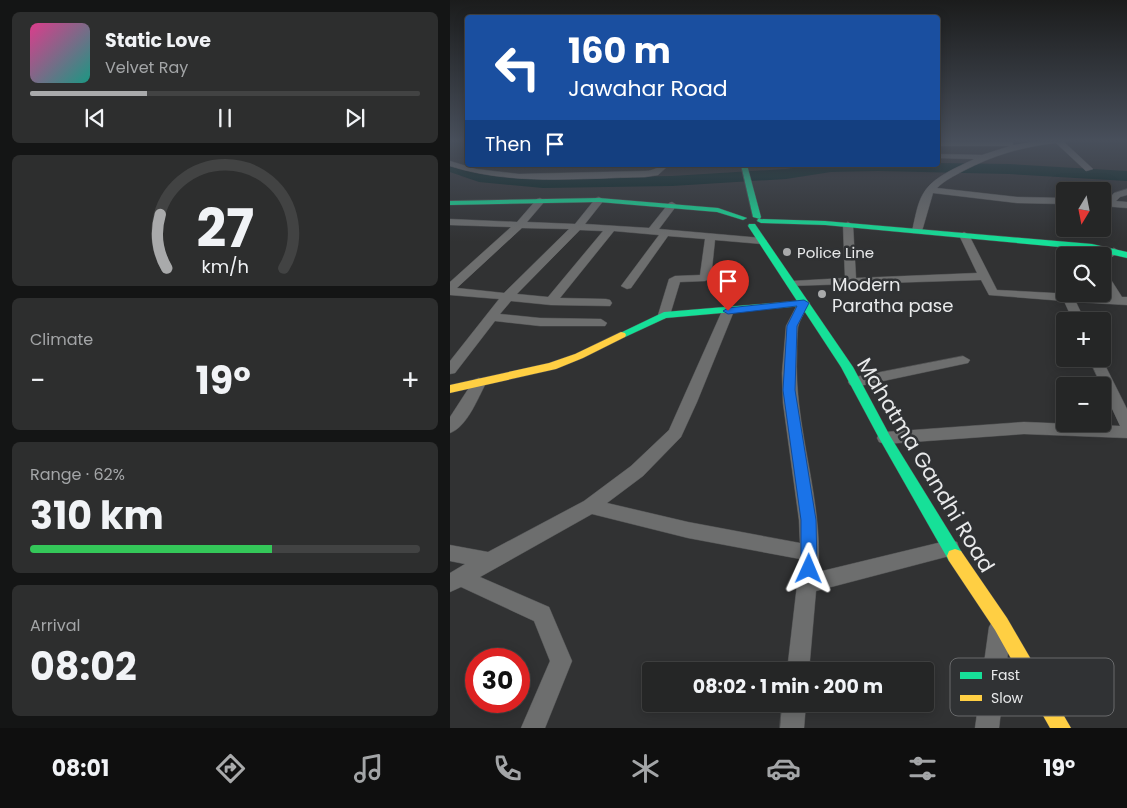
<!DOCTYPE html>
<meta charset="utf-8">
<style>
:root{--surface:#252626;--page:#2d2e2e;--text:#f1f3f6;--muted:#a3a5a7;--line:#424343;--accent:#a9aaab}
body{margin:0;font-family:Poppins,sans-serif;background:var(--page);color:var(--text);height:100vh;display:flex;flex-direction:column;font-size:19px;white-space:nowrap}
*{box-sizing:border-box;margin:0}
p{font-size:16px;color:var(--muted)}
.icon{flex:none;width:28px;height:28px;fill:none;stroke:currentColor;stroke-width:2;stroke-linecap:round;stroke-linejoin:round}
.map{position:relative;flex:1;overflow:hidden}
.panel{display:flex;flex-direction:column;gap:12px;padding:12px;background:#141515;width:450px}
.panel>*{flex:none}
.hud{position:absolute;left:15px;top:15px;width:475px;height:152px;border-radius:5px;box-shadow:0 2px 12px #0003,0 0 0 1px var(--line);background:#1a4fa0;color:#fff;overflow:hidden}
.needle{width:32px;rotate:190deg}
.controls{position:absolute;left:606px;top:182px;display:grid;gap:10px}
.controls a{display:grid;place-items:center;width:55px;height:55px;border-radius:5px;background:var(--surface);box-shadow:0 2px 12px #0003,0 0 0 1px var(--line);font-size:25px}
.speed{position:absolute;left:15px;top:648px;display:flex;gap:10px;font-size:25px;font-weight:700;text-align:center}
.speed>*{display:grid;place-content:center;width:65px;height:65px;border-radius:50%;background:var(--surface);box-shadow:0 2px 12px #0003,0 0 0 1px var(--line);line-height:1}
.speed .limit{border:8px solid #d22;background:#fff;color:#111}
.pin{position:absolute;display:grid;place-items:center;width:42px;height:42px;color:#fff;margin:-51px -21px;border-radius:50% 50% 50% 0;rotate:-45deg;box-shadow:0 0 5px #0007}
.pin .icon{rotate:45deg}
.me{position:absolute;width:55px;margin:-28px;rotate:1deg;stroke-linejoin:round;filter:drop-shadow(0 0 4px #0008)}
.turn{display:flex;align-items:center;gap:18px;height:105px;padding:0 20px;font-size:22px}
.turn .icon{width:65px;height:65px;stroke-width:2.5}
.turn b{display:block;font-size:35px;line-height:42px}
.then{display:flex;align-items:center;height:48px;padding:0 20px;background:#0003;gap:10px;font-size:19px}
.big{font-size:38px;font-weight:700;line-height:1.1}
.panel .card{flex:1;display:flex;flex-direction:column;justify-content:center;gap:8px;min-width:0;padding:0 18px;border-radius:8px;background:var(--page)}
.panel .dial{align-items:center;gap:0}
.dial svg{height:130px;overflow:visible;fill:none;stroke:var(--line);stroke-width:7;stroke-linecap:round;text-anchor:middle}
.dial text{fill:var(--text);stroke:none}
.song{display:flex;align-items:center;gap:15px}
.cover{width:60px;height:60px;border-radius:8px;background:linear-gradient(135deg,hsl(330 70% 55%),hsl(170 70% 35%))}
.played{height:5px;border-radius:2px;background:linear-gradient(90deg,var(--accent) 30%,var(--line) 30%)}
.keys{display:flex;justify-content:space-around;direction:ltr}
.heat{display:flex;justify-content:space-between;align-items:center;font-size:28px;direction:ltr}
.charge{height:8px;border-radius:4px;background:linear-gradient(90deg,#34c759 62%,var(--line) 0)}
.trip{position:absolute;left:192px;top:662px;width:292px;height:50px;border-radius:5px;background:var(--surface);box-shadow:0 2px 12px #0003,0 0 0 1px var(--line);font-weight:700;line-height:50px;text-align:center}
.menu{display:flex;height:80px;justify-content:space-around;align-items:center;background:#0f0f0f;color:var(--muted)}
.menu .icon{width:35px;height:35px}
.menu .on{color:var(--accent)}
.menu b{font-size:22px;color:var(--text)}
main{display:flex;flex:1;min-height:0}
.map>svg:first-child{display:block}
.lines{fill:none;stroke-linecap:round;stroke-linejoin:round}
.river{fill:#052321;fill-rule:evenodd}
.street-casing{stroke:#4e4f50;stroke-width:1}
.fast-casing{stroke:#4e4f50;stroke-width:1}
.slow-casing{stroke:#4e4f50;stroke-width:1}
.street{fill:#6d6e6e;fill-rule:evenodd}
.fast{fill:#16e098;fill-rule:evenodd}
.slow{fill:#ffcf43;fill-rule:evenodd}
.route{fill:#1a73e8;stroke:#114b97}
.poi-dot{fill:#a9aaab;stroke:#303234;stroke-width:2}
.labels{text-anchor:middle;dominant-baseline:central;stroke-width:5;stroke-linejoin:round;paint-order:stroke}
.far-poi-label{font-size:15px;fill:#e9eaeb;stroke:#303234;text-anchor:start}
.poi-label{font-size:18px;fill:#e9eaeb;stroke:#303234;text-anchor:start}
.near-street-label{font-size:21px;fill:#e9eaeb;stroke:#303234}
.key{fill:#303234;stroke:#68696b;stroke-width:1}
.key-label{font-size:14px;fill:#e9eaeb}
</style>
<main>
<section class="panel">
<div class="card">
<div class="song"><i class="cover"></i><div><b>Static Love</b><p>Velvet Ray</p></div></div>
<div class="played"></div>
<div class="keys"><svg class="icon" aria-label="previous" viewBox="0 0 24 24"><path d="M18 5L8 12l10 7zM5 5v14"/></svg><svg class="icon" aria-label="pause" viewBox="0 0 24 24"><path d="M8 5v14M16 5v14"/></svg><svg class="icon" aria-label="next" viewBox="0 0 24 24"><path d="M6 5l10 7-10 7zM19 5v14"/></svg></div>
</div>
<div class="card dial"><svg viewBox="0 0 100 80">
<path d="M14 69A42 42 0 1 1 86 69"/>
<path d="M14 69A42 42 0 0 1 10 36" stroke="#a9aaab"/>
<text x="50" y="56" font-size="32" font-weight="700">27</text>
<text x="50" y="72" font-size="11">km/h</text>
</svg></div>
<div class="card"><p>Climate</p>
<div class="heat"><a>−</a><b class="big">19°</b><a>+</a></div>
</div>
<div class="card"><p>Range · 62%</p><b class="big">310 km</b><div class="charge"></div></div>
<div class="card"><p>Arrival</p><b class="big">08:02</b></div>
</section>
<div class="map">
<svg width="677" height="728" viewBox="0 0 677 728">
<rect width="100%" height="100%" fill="#313233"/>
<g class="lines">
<!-- river -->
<polygon class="river" points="0,162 31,172 93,178 222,176 336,169 363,165 488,165 488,163 559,164 677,171 677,181 559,174 428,171 381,172 336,179 222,186 93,188 29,182 0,172"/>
<!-- street casing -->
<g class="street-casing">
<g id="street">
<path d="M595,140h24l-5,2 29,27 -7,2 -30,-28c-35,4 -62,12 -93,28 -9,5 -18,9 -26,17l80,9 48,1v6l-48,-1 -84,-10 -11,38 -1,2h-8l-1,-2c3,-12 5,-27 11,-37 10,-18 34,-26 51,-35l-36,-1v-4l44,1 28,-9h-72v-4h75v3z"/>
<path d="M0,161l26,8 43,5 126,-3c10,0 14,-6 24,-6l-11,10 -13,2c-65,1 -132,9 -195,-11z"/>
<polygon points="677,189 677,195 670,197 666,201 677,202 677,208 652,206 652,200 657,201 664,193"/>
<path d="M149,197l5,3 -19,24 64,4 20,-25 3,-1 5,3 -18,24 103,9 5,3 -5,3 -47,-4 -4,38 -6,3 -25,1 -10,33 -6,4 -6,-4 11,-36 6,-3 25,-1 5,-36 -37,-3 -37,52 -4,1 -6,-3 38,-51 -45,-4 -54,67 46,1 4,1 2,3 -2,3 -59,-1 -40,-4 -11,13 40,4 61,1 6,4 -2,3h-65l-45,-5 -40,52 -5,1v-13l49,-62 -49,-4v-13l61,-55 -61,-2v-6l67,3 20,-23 3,-1 5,3 -18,21 48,2 21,-26zM72,228l47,1 -65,64 -47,-5zM130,230l23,1 -55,66 -31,-3z"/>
<polygon points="398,222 403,225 406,278 527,273 509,235 514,232 519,235 547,290 660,296 652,284 652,271 656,272 672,297 677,297 677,305 626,302 635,321 623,321 614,301 539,295 531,280 338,286 336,284 338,282 342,281 395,278 393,225"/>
<polygon points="664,248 669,251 668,253 652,263 652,256 650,256"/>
<path d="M354,299l6,4c-4,7 -10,16 -12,24 -1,8 -1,18 -1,26 -4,74 27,146 21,219l132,-32 7,2 2,6 -2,6 -141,37 -7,80h-22l13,-112 -112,-21 -96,-24 -112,63 69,30 23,54 -27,67h-24l29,-67 -16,-40 -73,-34 -11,5v-19l15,-9 -15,-3v-16l38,7 96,-51 47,-35 38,-36 53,-119 6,-4 6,4 -37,91 -16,35 -38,39 -36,27 81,19 112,21 -1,-23 -16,-117 -1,-30 4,-47 12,-23z"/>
<polygon points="513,356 520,360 518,363 405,387 400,385 398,382 400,379 405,377"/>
<polygon points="639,359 652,359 677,409 677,438 574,434 435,444 429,442 427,438 429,434 435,432 574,422 670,426"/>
<path d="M29,378l5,2 2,3c-8,15 -19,44 -36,50v-16l24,-37z"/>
<polygon points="550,617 557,620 561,627 549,728 525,728 539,627 543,620"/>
<polygon points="332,704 356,704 354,728 330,728"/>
</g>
</g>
<!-- fast casing -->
<g class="fast-casing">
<g id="fast">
<polygon points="291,165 297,165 311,217 310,219 303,217"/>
<polygon points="149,198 268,208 297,218 293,220 267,212 149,202 0,205 0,201"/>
<polygon points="308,219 375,221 642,244 677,252 677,258 642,250 375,225 311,223 307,221"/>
<polygon points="299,224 305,224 403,367 440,436 511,551 513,556 511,561 505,563 499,561 429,438 391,367 351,306 216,318 175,337 167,337 166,335 214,312 347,301 298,226"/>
</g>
</g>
<!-- slow casing -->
<g class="slow-casing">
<g id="slow">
<polygon points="171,332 175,333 176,335 175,337 133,358 106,369 0,393 0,385 99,363 125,354"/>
<polygon points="505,549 511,551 557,618 621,728 600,728 545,630 499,561 497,556 499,551"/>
</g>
</g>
<!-- street -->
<use href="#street" class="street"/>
<!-- fast -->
<use href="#fast" class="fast"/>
<!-- slow -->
<use href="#slow" class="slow"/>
</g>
<!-- sky -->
<linearGradient id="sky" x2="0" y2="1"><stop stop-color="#1b1c1c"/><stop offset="0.58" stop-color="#484f5b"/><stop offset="1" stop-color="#484f5b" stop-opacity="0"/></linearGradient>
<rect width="677" height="242" fill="url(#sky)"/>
<!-- route -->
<polygon class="route" points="354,300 359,303 347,326 345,390 366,520 367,569 365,574 359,576 353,574 351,569 351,520 333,390 337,326 347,306 278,314 273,311 278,308"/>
<!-- markers -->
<g class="poi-dot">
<circle cx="337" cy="252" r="5"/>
<circle cx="372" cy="294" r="5"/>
</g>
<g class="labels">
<!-- far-poi labels -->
<g class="far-poi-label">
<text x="347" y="252">Police Line</text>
</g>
<!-- poi labels -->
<g class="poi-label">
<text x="382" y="284">Modern<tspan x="382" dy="21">Paratha pase</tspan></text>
</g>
<!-- near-street labels -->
<g class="near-street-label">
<text transform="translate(476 465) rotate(59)">Mahatma Gandhi Road</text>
</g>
</g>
<!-- legend -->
<rect x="500" y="658" width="164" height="58" rx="8" class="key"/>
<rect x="510" y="672" width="22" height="7" fill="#16e098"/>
<rect x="510" y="695" width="22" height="6" fill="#ffcf43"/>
<g class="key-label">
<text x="541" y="680">Fast</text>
<text x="541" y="703">Slow</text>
</g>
</svg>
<div class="controls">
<a><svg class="needle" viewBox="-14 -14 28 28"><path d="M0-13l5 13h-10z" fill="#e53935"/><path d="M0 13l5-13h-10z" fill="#a3a5a7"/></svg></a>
<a><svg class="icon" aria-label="search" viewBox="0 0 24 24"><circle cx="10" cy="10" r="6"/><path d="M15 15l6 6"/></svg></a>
<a>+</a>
<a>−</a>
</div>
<div class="speed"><div class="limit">30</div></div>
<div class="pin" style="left:278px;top:311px;background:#d93025"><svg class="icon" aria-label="arrive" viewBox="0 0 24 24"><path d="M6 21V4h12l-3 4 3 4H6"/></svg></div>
<svg class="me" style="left:359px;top:569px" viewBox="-20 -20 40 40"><path d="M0-17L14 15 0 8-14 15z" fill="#1a73e8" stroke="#fff" stroke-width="4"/></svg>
<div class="trip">08:02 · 1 min · 200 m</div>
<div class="hud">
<div class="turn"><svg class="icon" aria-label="left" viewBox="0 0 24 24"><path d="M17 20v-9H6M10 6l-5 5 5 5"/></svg><div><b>160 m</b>Jawahar Road</div></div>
<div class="then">Then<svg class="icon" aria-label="arrive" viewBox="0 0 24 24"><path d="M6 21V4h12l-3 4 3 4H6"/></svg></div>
</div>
</div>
</main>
<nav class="menu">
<b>08:01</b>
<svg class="icon on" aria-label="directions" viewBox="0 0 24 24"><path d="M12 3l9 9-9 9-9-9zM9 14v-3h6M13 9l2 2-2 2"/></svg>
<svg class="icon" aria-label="music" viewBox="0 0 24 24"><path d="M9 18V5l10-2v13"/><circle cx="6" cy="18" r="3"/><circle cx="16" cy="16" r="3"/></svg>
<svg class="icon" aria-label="phone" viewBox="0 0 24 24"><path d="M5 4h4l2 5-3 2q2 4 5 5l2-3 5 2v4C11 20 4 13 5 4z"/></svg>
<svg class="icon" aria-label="climate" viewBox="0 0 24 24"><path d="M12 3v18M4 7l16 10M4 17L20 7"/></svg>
<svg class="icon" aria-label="car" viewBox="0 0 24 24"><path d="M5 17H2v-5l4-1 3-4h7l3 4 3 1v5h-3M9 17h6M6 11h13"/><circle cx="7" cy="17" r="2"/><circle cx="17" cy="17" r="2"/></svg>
<svg class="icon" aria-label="filters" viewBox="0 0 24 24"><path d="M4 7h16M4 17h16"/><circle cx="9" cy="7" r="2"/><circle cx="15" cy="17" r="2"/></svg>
<b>19°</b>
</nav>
